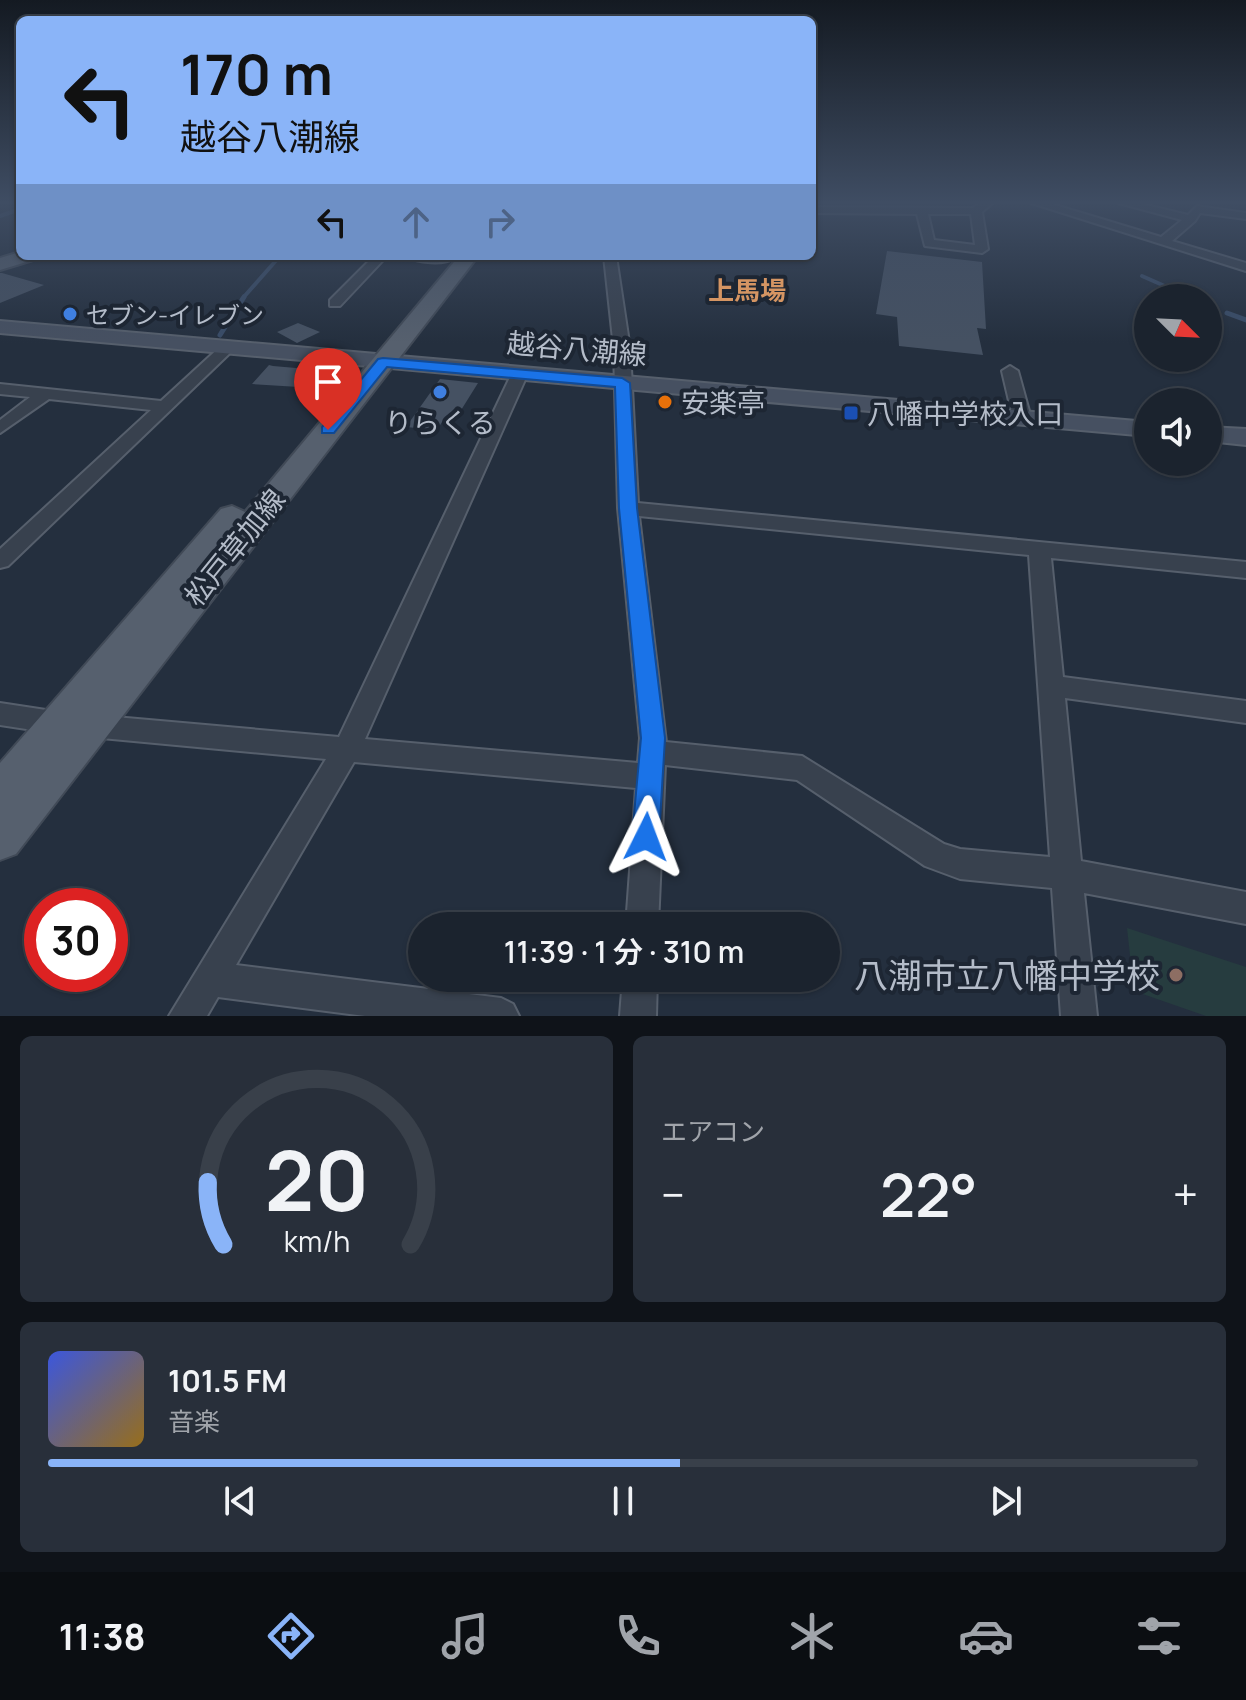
<!DOCTYPE html>
<html lang="ja">
<meta charset="utf-8">
<style>
:root{--surface:#1b232e;--page:#282f3a;--text:#f1f3f6;--muted:#a0a4aa;--line:#39404a;--accent:#8ab4f8}
body{margin:0;font-family:Manrope,"Noto Sans JP",sans-serif;background:var(--page);color:var(--text);height:100vh;display:flex;flex-direction:column;font-size:30px;white-space:nowrap}
*{box-sizing:border-box;margin:0}
p{font-size:26px;color:var(--muted)}
.icon{flex:none;width:44px;height:44px;fill:none;stroke:currentColor;stroke-width:2;stroke-linecap:round;stroke-linejoin:round}
.map{position:relative;height:1016px;overflow:hidden}
.panel{display:flex;flex-direction:column;gap:20px;padding:20px;background:#0f1319;flex:1}
.panel>*{flex:none}
.top-card{position:absolute;left:16px;top:16px;width:800px;height:244px;border-radius:12px;box-shadow:0 2px 6px #0004,0 0 0 2px var(--line);background:#8ab4f8;color:#111;overflow:hidden}
.needle{width:52px;rotate:114deg}
.tools{position:absolute;left:1134px;top:284px;display:grid;gap:16px}
.tools a{display:grid;place-items:center;width:88px;height:88px;border-radius:50%;background:var(--surface);box-shadow:0 2px 6px #0004,0 0 0 2px var(--line);font-size:40px}
.speed{position:absolute;left:24px;top:888px;display:flex;gap:16px;font-size:40px;font-weight:700;text-align:center}
.speed>*{display:grid;place-content:center;width:104px;height:104px;border-radius:50%;background:var(--surface);box-shadow:0 2px 6px #0004,0 0 0 2px var(--line);line-height:1}
.speed .limit{border:12px solid #d22;background:#fff;color:#111}
.pin{position:absolute;display:grid;place-items:center;width:68px;height:68px;color:#fff;margin:-82px -34px;border-radius:50% 50% 50% 0;rotate:-45deg;box-shadow:0 0 8px #0007}
.pin .icon{rotate:45deg}
.me{position:absolute;width:88px;margin:-44px;rotate:3deg;stroke-linejoin:round;filter:drop-shadow(0 0 6px #0008)}
.turn{display:flex;align-items:center;gap:28px;height:168px;padding:0 32px;font-size:36px}
.turn .icon{width:104px;height:104px;stroke-width:2.5}
.turn b{display:block;font-size:56px;line-height:68px}
.lanes{display:flex;align-items:center;height:76px;padding:0 32px;background:#0003;justify-content:center;gap:40px;direction:ltr}
.lanes .off{opacity:.35}
.big{font-size:60px;font-weight:600;line-height:1.1}
.panel .tile{flex:1;display:flex;flex-direction:column;justify-content:center;gap:12px;min-width:0;padding:0 28px;border-radius:12px;background:var(--page)}
.panel .dial{align-items:center;gap:0}
.dial svg{height:208px;overflow:visible;fill:none;stroke:var(--line);stroke-width:7;stroke-linecap:round;text-anchor:middle}
.dial text{fill:var(--text);stroke:none}
.song{display:flex;align-items:center;gap:24px}
.cover{width:96px;height:96px;border-radius:12px;background:linear-gradient(135deg,hsl(230 70% 55%),hsl(40 70% 35%))}
.played{height:8px;border-radius:4px;background:linear-gradient(90deg,var(--accent) 55%,var(--line) 55%)}
.keys{display:flex;justify-content:space-around;direction:ltr}
.heat{display:flex;justify-content:space-between;align-items:center;font-size:44px;direction:ltr}
.panel .tiles{flex:1;display:grid;gap:20px;grid-template-columns:1fr 1fr}
.tile:last-child{grid-column:span 2}
.trip{position:absolute;left:408px;top:912px;width:432px;height:80px;border-radius:40px;background:var(--surface);box-shadow:0 2px 6px #0004,0 0 0 2px var(--line);font-weight:600;line-height:80px;text-align:center}
.dock{display:flex;height:128px;justify-content:space-around;align-items:center;background:#0b0e12;color:var(--muted)}
.dock .icon{width:56px;height:56px}
.dock .selected{color:var(--accent)}
.dock b{font-size:36px;color:var(--text)}
.map>svg:first-child{display:block}
.green{fill:#263c3f}
.lines{fill:none;stroke-linecap:round;stroke-linejoin:round}
.stream-far1{stroke:#394c67;stroke-width:4}
.stream{stroke:#394c67;stroke-width:5}
.building{fill:#455162}
.minor-casing{stroke:#565f6c;stroke-width:4}
.secondary-casing{stroke:#565f6c;stroke-width:4}
.primary-casing{stroke:#414a57;stroke-width:4}
.minor{fill:#38414e;fill-rule:evenodd}
.secondary{fill:#465061;fill-rule:evenodd}
.primary{fill:#56606e;fill-rule:evenodd}
.route{fill:#1a73e8;stroke:#114b97;stroke-width:2}
.shop-dot{fill:#3f7fe0;stroke:#1d2633;stroke-width:3}
.food-dot{fill:#e8710a;stroke:#1d2633;stroke-width:3}
.transit-dot{fill:#1a4fb4;stroke:#1d2633;stroke-width:3}
.education-dot{fill:#8d6e63;stroke:#1d2633;stroke-width:3}
.labels{text-anchor:middle;dominant-baseline:central;stroke-width:8;stroke-linejoin:round;paint-order:stroke}
.far-poi-label{font-size:24px;fill:#b4bcc9;stroke:#1d2633;text-anchor:start}
.far-quarter-label{font-size:26px;font-weight:bold;fill:#d59563;stroke:#1d2633}
.street-label{font-size:28px;fill:#b4bcc9;stroke:#1d2633}
.poi-label{font-size:28px;fill:#b4bcc9;stroke:#1d2633;text-anchor:start}
.near-poi-label{font-size:34px;fill:#b4bcc9;stroke:#1d2633;text-anchor:end}
</style>
<div class="map">
<svg width="1246" height="1016" viewBox="0 0 1246 1016">
<rect width="100%" height="100%" fill="#242f3e"/>
<!-- green -->
<polygon class="green" points="1127,928 1246,967 1246,1016 1206,1016 1134,991"/>
<g class="lines">
<!-- stream-far1 -->
<g class="stream-far1">
<polyline points="0,216 20,209"/>
<polyline points="1142,276 1192,298"/>
<polyline points="242,299 280,256"/>
</g>
<!-- stream -->
<g class="stream">
<polyline points="1227,313 1246,320"/>
<polyline points="220,335 244,297"/>
</g>
</g>
<!-- building -->
<g class="building">
<polygon points="887,251 982,262 986,329 977,328 983,355 899,346 897,317 876,314"/>
<polygon points="0,273 2,273 44,285 0,303"/>
<polygon points="298,323 320,332 297,343 277,332"/>
<polygon points="269,365 273,366 331,371 315,388 252,384"/>
<polygon points="440,379 478,383 453,423 442,422 437,430 406,427"/>
</g>
<g class="lines">
<!-- minor casing -->
<g class="minor-casing">
<g id="minor">
<path d="M983,201h12l-13,11 6,37 -6,4 -57,-7 -8,-32 -105,-1v-6l161,1zM928,214h43l4,31 -41,-5z"/>
<polygon points="1025,201 1042,201 1161,237 1182,220 1111,201 1130,201 1188,215 1197,206 1246,213 1246,219 1200,213 1195,221 1172,241 1246,263 1246,271"/>
<polygon points="374,256 387,256 340,306 330,306 330,300"/>
<path d="M407,256h46l1,2c-10,7 -37,5 -47,-2z"/>
<path d="M604,256h12l14,93 8,154 608,59v16l-195,-20 12,119 183,24v22l-181,-25 16,163 165,31v32l-162,-31 13,123h-36l-9,-128 -92,-9 -35,-13 -128,-86 -132,-15 -7,161h-32l10,-138 -282,-26 -118,203 265,33 12,6 6,12h-154l-147,-19 -11,19h-38l157,-257 -267,-25 -59,-9v-22l59,9 280,25 173,-364 8,-5 8,5 -163,366 273,24 2,-25 -22,-230 -4,-159zM639,516l390,39 21,302 -90,-8 -16,-5 -142,-88 -136,-14z"/>
<polygon points="227,343 235,348 232,351 8,566 0,568 0,549 151,410 49,399 0,433 0,420 30,397 0,394 0,384 161,401 222,345"/>
<polygon points="1010,366 1018,371 1031,418 1028,422 1022,423 1013,418 1002,371"/>
<polygon points="623,978 657,978 656,1016 620,1016"/>
</g>
</g>
<!-- secondary casing -->
<g class="secondary-casing">
<g id="secondary">
<polygon points="0,321 1148,422 1148,436 0,333"/>
<polygon points="1208,427 1246,429 1246,445 1208,441"/>
</g>
</g>
<!-- primary casing -->
<g class="primary-casing">
<g id="primary">
<polygon points="20,252 20,256 35,256 33,260 0,270 0,258"/>
<polygon points="459,256 478,256 16,854 0,860 0,763 221,509 232,506 245,512"/>
</g>
</g>
<!-- minor -->
<use href="#minor" class="minor"/>
<!-- secondary -->
<use href="#secondary" class="secondary"/>
<!-- primary -->
<use href="#primary" class="primary"/>
</g>
<!-- sky -->
<linearGradient id="sky" x2="0" y2="1"><stop stop-color="#141a22"/><stop offset="0.59" stop-color="#3f4d63"/><stop offset="1" stop-color="#3f4d63" stop-opacity="0"/></linearGradient>
<rect width="1246" height="343" fill="url(#sky)"/>
<!-- route -->
<polygon class="route" points="383,358 622,378 630,383 637,508 665,738 659,837 655,846 646,850 636,846 632,837 641,738 619,508 615,387 387,367 334,433 322,433 322,427 378,359"/>
<!-- markers -->
<g class="shop-dot">
<circle cx="70" cy="314" r="8"/>
<circle cx="440" cy="392" r="8"/>
</g>
<circle class="food-dot" cx="665" cy="402" r="8"/>
<rect class="transit-dot" x="843" y="405" width="16" height="16" rx="4"/>
<circle class="education-dot" cx="1176" cy="975" r="8"/>
<g class="labels">
<!-- far-poi labels -->
<g class="far-poi-label">
<text x="86" y="314">セブン-イレブン</text>
</g>
<!-- far-quarter labels -->
<g class="far-quarter-label">
<text x="747" y="290">上馬場</text>
</g>
<!-- street labels -->
<g class="street-label">
<text transform="translate(577 348) rotate(5)">越谷八潮線</text>
<text transform="translate(234 547) rotate(-51)">松戸草加線</text>
</g>
<!-- poi labels -->
<g class="poi-label">
<text x="681" y="402">安楽亭</text>
<text x="867" y="413">八幡中学校入口</text>
<text x="440" y="422" text-anchor="middle">りらくる</text>
</g>
<!-- near-poi labels -->
<g class="near-poi-label">
<text x="1160" y="975">八潮市立八幡中学校</text>
</g>
</g>
</svg>
<div class="tools">
<a><svg class="needle" viewBox="-14 -14 28 28"><path d="M0-13l5 13h-10z" fill="#e53935"/><path d="M0 13l5-13h-10z" fill="#a0a4aa"/></svg></a>
<a><svg class="icon" aria-label="sound" viewBox="0 0 24 24"><path d="M4 9h4l5-4v14l-5-4H4zM17 9q2 3 0 6"/></svg></a>
</div>
<div class="speed"><div class="limit">30</div></div>
<div class="pin" style="left:328px;top:430px;background:#d93025"><svg class="icon" aria-label="arrive" viewBox="0 0 24 24"><path d="M6 21V4h12l-3 4 3 4H6"/></svg></div>
<svg class="me" style="left:646px;top:837px" viewBox="-20 -20 40 40"><path d="M0-17L14 15 0 8-14 15z" fill="#1a73e8" stroke="#fff" stroke-width="4"/></svg>
<div class="trip">11:39 · 1 分 · 310 m</div>
<div class="top-card">
<div class="turn"><svg class="icon" aria-label="left" viewBox="0 0 24 24"><path d="M17 20v-9H6M10 6l-5 5 5 5"/></svg><div><b>170 m</b>越谷八潮線</div></div>
<div class="lanes"><svg class="icon" aria-label="left" viewBox="0 0 24 24"><path d="M17 20v-9H6M10 6l-5 5 5 5"/></svg><svg class="icon off" aria-label="ahead" viewBox="0 0 24 24"><path d="M12 20V5M6 11l6-6 6 6"/></svg><svg class="icon off" aria-label="right" viewBox="0 0 24 24"><path d="M7 20v-9h11M14 6l5 5-5 5"/></svg></div>
</div>
</div>
<section class="panel">
<div class="tiles">
<div class="tile dial"><svg viewBox="0 0 100 80">
<path d="M14 69A42 42 0 1 1 86 69"/>
<path d="M14 69A42 42 0 0 1 8 45" stroke="#8ab4f8"/>
<text x="50" y="56" font-size="32" font-weight="700">20</text>
<text x="50" y="72" font-size="11">km/h</text>
</svg></div>
<div class="tile"><p>エアコン</p>
<div class="heat"><a>−</a><b class="big">22°</b><a>+</a></div>
</div>
<div class="tile">
<div class="song"><i class="cover"></i><div><b>101.5 FM</b><p>音楽</p></div></div>
<div class="played"></div>
<div class="keys"><svg class="icon" aria-label="previous" viewBox="0 0 24 24"><path d="M18 5L8 12l10 7zM5 5v14"/></svg><svg class="icon" aria-label="pause" viewBox="0 0 24 24"><path d="M8 5v14M16 5v14"/></svg><svg class="icon" aria-label="next" viewBox="0 0 24 24"><path d="M6 5l10 7-10 7zM19 5v14"/></svg></div>
</div>
</div>
</section>
<nav class="dock">
<b>11:38</b>
<svg class="icon selected" aria-label="directions" viewBox="0 0 24 24"><path d="M12 3l9 9-9 9-9-9zM9 14v-3h6M13 9l2 2-2 2"/></svg>
<svg class="icon" aria-label="music" viewBox="0 0 24 24"><path d="M9 18V5l10-2v13"/><circle cx="6" cy="18" r="3"/><circle cx="16" cy="16" r="3"/></svg>
<svg class="icon" aria-label="phone" viewBox="0 0 24 24"><path d="M5 4h4l2 5-3 2q2 4 5 5l2-3 5 2v4C11 20 4 13 5 4z"/></svg>
<svg class="icon" aria-label="climate" viewBox="0 0 24 24"><path d="M12 3v18M4 7l16 10M4 17L20 7"/></svg>
<svg class="icon" aria-label="car" viewBox="0 0 24 24"><path d="M5 17H2v-5l4-1 3-4h7l3 4 3 1v5h-3M9 17h6M6 11h13"/><circle cx="7" cy="17" r="2"/><circle cx="17" cy="17" r="2"/></svg>
<svg class="icon" aria-label="filters" viewBox="0 0 24 24"><path d="M4 7h16M4 17h16"/><circle cx="9" cy="7" r="2"/><circle cx="15" cy="17" r="2"/></svg>
</nav>
